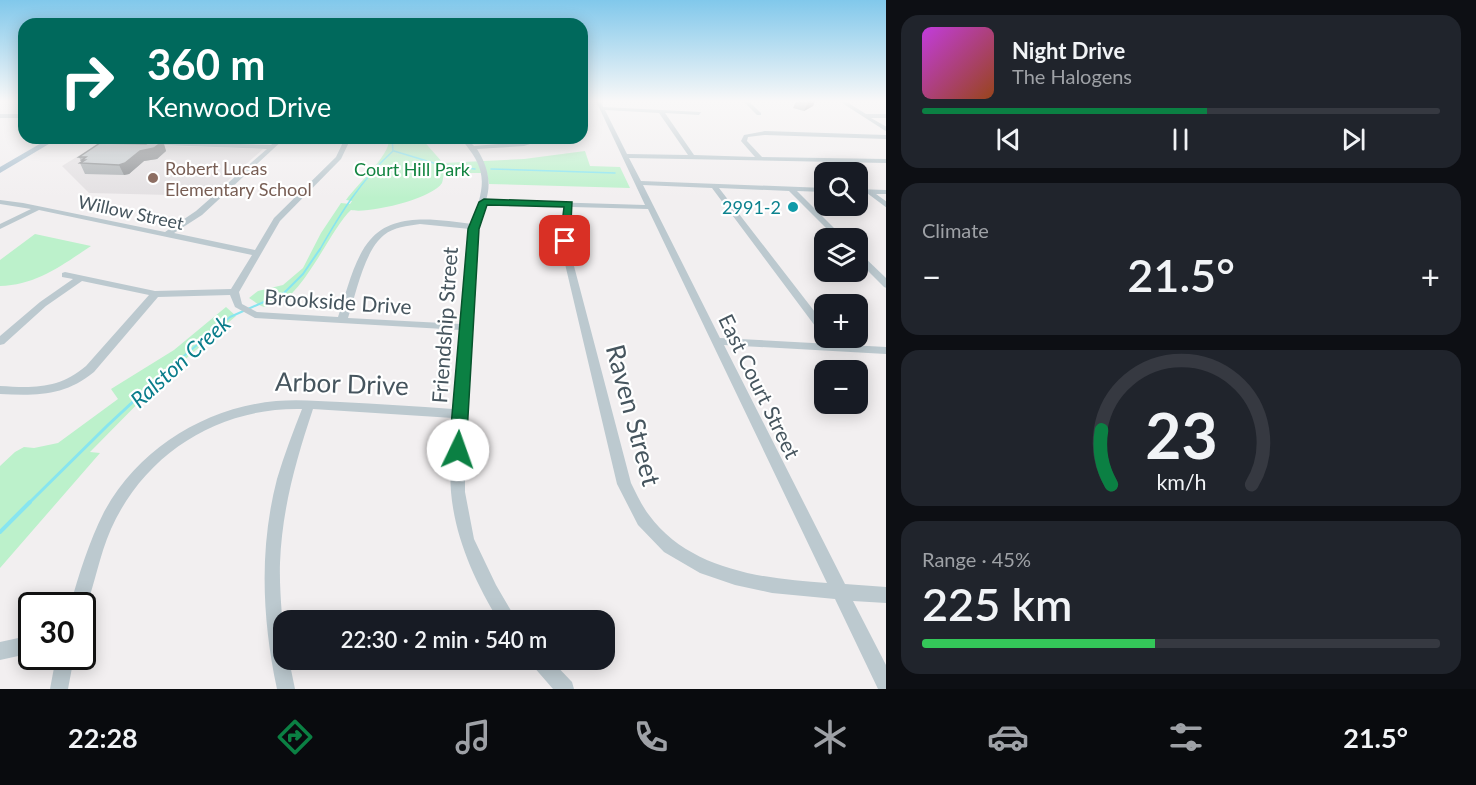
<!DOCTYPE html>
<meta charset="utf-8">
<style>
:root{--surface:#171b24;--page:#20242c;--text:#f1f3f6;--muted:#9ea1a6;--line:#363941;--accent:#0b8043}
body{margin:0;font-family:Lato,sans-serif;background:var(--page);color:var(--text);height:100vh;display:flex;flex-direction:column;font-size:22px;white-space:nowrap}
*{box-sizing:border-box;margin:0}
p{font-size:20px;color:var(--muted)}
.icon{flex:none;width:33px;height:33px;fill:none;stroke:currentColor;stroke-width:2;stroke-linecap:round;stroke-linejoin:round}
.map{position:relative;flex:1;overflow:hidden}
.panel{display:flex;flex-direction:column;gap:15px;padding:15px;background:#0d0f14;width:590px}
.panel>*{flex:none}
.banner{position:absolute;left:18px;top:18px;width:570px;height:126px;border-radius:18px;box-shadow:0 3px 15px #0003;background:#00695c;color:#fff;overflow:hidden}
.buttons{position:absolute;left:814px;top:162px;display:grid;gap:12px}
.buttons a{display:grid;place-items:center;width:54px;height:54px;border-radius:12px;background:var(--surface);box-shadow:0 3px 15px #0003;font-size:30px}
.speed{position:absolute;left:18px;top:592px;display:flex;gap:12px;font-size:30px;font-weight:700;text-align:center}
.speed>*{display:grid;place-content:center;width:78px;height:78px;border-radius:50%;background:var(--surface);box-shadow:0 3px 15px #0003;line-height:1}
.speed .limit{border:3px solid #111;border-radius:9px;background:#fff;color:#111}
.pin{position:absolute;display:grid;place-items:center;width:51px;height:51px;color:#fff;margin:-26px;border-radius:12px;box-shadow:0 3px 9px #0006}
.me{position:absolute;width:66px;margin:-33px;rotate:3deg;stroke-linejoin:round;filter:drop-shadow(0 0 4px #0008)}
.turn{display:flex;align-items:center;gap:21px;height:126px;padding:0 30px;font-size:27px}
.turn .icon{width:78px;height:78px;stroke-width:2.5}
.turn b{display:block;font-size:42px;line-height:51px}
.big{font-size:45px;font-weight:600;line-height:1.1}
.panel .widget{flex:1;display:flex;flex-direction:column;justify-content:center;gap:9px;min-width:0;padding:0 21px;border-radius:18px;background:var(--page)}
.panel .dial{align-items:center;gap:0}
.dial svg{height:156px;overflow:visible;fill:none;stroke:var(--line);stroke-width:7;stroke-linecap:round;text-anchor:middle}
.dial text{fill:var(--text);stroke:none}
.song{display:flex;align-items:center;gap:18px}
.cover{width:72px;height:72px;border-radius:9px;background:linear-gradient(135deg,hsl(290 70% 55%),hsl(20 70% 35%))}
.played{height:6px;border-radius:3px;background:linear-gradient(90deg,var(--accent) 55%,var(--line) 55%)}
.keys{display:flex;justify-content:space-around;direction:ltr}
.heat{display:flex;justify-content:space-between;align-items:center;font-size:33px;direction:ltr}
.charge{height:9px;border-radius:4px;background:linear-gradient(90deg,#34c759 45%,var(--line) 0)}
.trip{position:absolute;left:273px;top:610px;width:342px;height:60px;border-radius:18px;background:var(--surface);box-shadow:0 3px 15px #0003;font-weight:600;line-height:60px;text-align:center}
.tabs{display:flex;height:96px;justify-content:space-around;align-items:center;background:#090b0e;color:var(--muted)}
.tabs .icon{width:42px;height:42px}
.tabs .active{color:var(--accent)}
.tabs b{font-size:27px;color:var(--text)}
main{display:flex;flex:1;min-height:0}
.map>svg:first-child{display:block}
.education{fill:#e3e0e2}
.green{fill:#bcf1cb}
.lines{fill:none;stroke-linecap:round;stroke-linejoin:round}
.stream-far3{stroke:#87e5f0;stroke-width:1.5}
.stream-far2{stroke:#87e5f0;stroke-width:2}
.stream-far1{stroke:#87e5f0;stroke-width:3}
.stream{stroke:#87e5f0;stroke-width:4}
.minor{fill:#bcc9cf;fill-rule:evenodd}
.major{fill:#aec2d0;fill-rule:evenodd}
.wall{fill:#aaafb2}
.shaded-wall{fill:#8b8e91}
.building{fill:#c6cbcf;stroke:#8b8e91;stroke-width:1.5}
.route{fill:#0b8043;stroke:#07532c;stroke-width:1.5}
.education-dot{fill:#8d6e63;stroke:#fff;stroke-width:2}
.culture-dot{fill:#0f9aa8;stroke:#fff;stroke-width:2}
.labels{text-anchor:middle;dominant-baseline:central;stroke-width:4.5;stroke-linejoin:round;paint-order:stroke}
.far-education-label{font-size:18px;fill:#785e54;stroke:#fff;text-anchor:start}
.far-park-label{font-size:18px;fill:#128440;stroke:#fff}
.far-culture-label{font-size:18px;fill:#0d838f;stroke:#fff;text-anchor:end}
.far-street-label{font-size:18px;fill:#46555e;stroke:#fff}
.street-label{font-size:21px;fill:#46555e;stroke:#fff}
.water-label{font-size:22px;font-style:italic;fill:#087c8a;stroke:#fff}
.near-street-label{font-size:26px;fill:#46555e;stroke:#fff}
</style>
<main>
<div class="map">
<svg width="887" height="689" viewBox="0 0 887 689">
<rect width="100%" height="100%" fill="#f2eff0"/>
<!-- education -->
<polygon class="education" points="101,142 141,145 263,149 211,196 89,193 62,166"/>
<!-- green -->
<g class="green">
<path d="M389,138h32l22,25 81,-4 61,-8 5,15 30,1 10,21 -141,-4 -2,-11h-43c-1,4 -1,7 -2,10 -10,16 -74,31 -91,27 -22,20 -53,100 -86,97 -6,-1 -11,-6 -16,-9l9,-7 25,-6 20,-17 18,-35 20,-30 9,1 2,-3 -6,-1c11,-16 45,-45 43,-62z"/>
<path d="M35,234l56,12c-30,20 -55,39 -91,40v-26z"/>
<polygon points="226,307 236,316 162,379 90,452 100,453 0,568 0,466 15,452 24,447 34,448 58,443 118,399 111,389 174,350"/>
</g>
<g class="lines">
<!-- stream-far3 -->
<g class="stream-far3">
<polyline points="394,151 437,164 475,169"/>
<polyline points="491,169 615,173"/>
<path d="M319,251c21,-37 42,-71 74,-100l-1,-13"/>
</g>
<!-- stream-far2 -->
<polyline class="stream-far2" points="178,361 230,317 284,293 303,274 320,249"/>
<!-- stream-far1 -->
<polyline class="stream-far1" points="28,504 108,425 179,359"/>
<!-- stream -->
<polyline class="stream" points="0,532 30,502"/>
<!-- minor -->
<g class="minor">
<path d="M596,101h5l2,6 98,5 -2,3 -34,-2 29,42 61,2 -14,-16 3,-6 21,-4 122,4v4l-122,-4 -17,2 -1,4 15,16 125,2v4l-258,-5 12,23 184,7v4l-28,-1 47,47h-8l-47,-47 -70,-3 106,137v10l-4,-1 -109,-146 -69,-3 77,153 167,9v7l-163,-9 121,239 42,3v16l-34,-2 34,66v22h-9l-43,-90 -63,-6 -37,-8 -35,-12 -36,-21 -26,-27 -21,-41 -56,-237 4,-40 -80,-3 -7,25 -13,185v78l9,47 22,46 21,36h-18c-24,-39 -44,-83 -48,-129 -2,-24 1,-50 2,-74l-140,-9c-17,51 -31,100 -33,154 -1,32 4,64 4,97h5l6,29h-18c-15,-70 -18,-141 0,-210 7,-24 16,-47 25,-70 -83,-2 -157,44 -191,120 -12,27 -16,56 -27,83h-2v-6h-12c9,-32 19,-64 34,-94 35,-64 101,-104 172,-111 22,-2 43,0 64,1 38,2 76,4 113,7l8,-79 -206,-12 -20,-11 -5,-12 -72,2 -64,75c-29,24 -58,24 -94,22v-8c34,2 59,3 86,-20l63,-71 -67,-14 -36,25 -42,38 -4,1v-9l40,-34 33,-23 -11,-2v-4l3,-1 90,19 76,-2 21,-34 -213,-45 -39,19v-5l31,-15 -31,-5v-4l23,3 142,29 31,-21 71,-62 -213,-8 -2,-3 219,7 8,-7h6l-83,77 -28,18 81,17 19,-32 62,-61 9,-19h6l-10,21 -61,62 -41,71 3,12 15,8 81,5c8,-23 16,-59 32,-77 24,-29 69,-20 102,-16 12,-39 18,-52 -12,-86h6l8,8 50,-4 15,-4h9l-24,8 -47,3c10,16 15,33 9,51l159,5zM605,110l54,3 29,42 -61,-1zM572,207l76,2 179,374c-63,-4 -138,-13 -178,-68 -7,-9 -13,-22 -18,-32l-62,-236zM420,224l50,5 -9,95 -113,-6c8,-24 16,-67 36,-83 10,-8 23,-9 36,-11z"/>
<polygon points="743,101 748,101 761,113 761,115 757,115"/>
<polygon points="839,101 845,101 866,114 887,114 887,118 871,118 887,127 887,132"/>
<rect x="0" y="114" width="24" height="4"/>
<polygon points="858,189 887,190 887,194 876,194 887,202 887,208 867,193 858,193"/>
<polygon points="858,253 861,254 887,279 887,288 884,287 858,261"/>
<polygon points="32,635 32,653 0,660 0,642"/>
<polygon points="56,657 74,657 68,689 50,689"/>
<polygon points="530,660 551,660 572,682 574,689 553,689 533,666"/>
</g>
<!-- major -->
<polygon class="major" points="50,138 59,138 0,173 0,167"/>
</g>
<!-- wall -->
<g class="wall">
<polygon points="796,101 815,101 813,106 804,111 793,108"/>
<polygon points="163,141 166,151 157,159 144,161 129,174 124,175 85,174 80,163 82,163 79,157"/>
</g>
<!-- shaded-wall -->
<g class="shaded-wall">
<polygon points="809,101 815,101 813,106 804,111"/>
<polygon points="163,141 166,151 157,159 144,161 129,174 124,175 119,165 140,151"/>
</g>
<!-- building -->
<polygon class="building" points="151,141 163,141 154,148 140,151 125,163 119,165 80,163 85,160 82,160 86,157 79,157 100,143 146,144"/>
<!-- sky -->
<linearGradient id="sky" x2="0" y2="1"><stop stop-color="#81c8eb"/><stop offset="0.51" stop-color="#f9f8f8"/><stop offset="1" stop-color="#f9f8f8" stop-opacity="0"/></linearGradient>
<rect width="887" height="198" fill="url(#sky)"/>
<!-- route -->
<polygon class="route" points="484,199 572,202 570,241 565,244 560,241 564,207 487,205 479,229 466,450 464,455 458,457 452,455 449,450 468,229 479,202"/>
<!-- markers -->
<circle class="education-dot" cx="153" cy="178" r="6"/>
<circle class="culture-dot" cx="793" cy="207" r="6"/>
<g class="labels">
<!-- far-education labels -->
<g class="far-education-label">
<text x="165" y="168">Robert Lucas<tspan x="165" dy="21">Elementary School</tspan></text>
</g>
<!-- far-park labels -->
<g class="far-park-label">
<text x="412" y="169">Court Hill Park</text>
</g>
<!-- far-culture labels -->
<g class="far-culture-label">
<text x="781" y="207">2991-2</text>
</g>
<!-- far-street labels -->
<g class="far-street-label">
<text transform="translate(131 212) rotate(12)">Willow Street</text>
</g>
<!-- street labels -->
<g class="street-label">
<text transform="translate(338 301) rotate(4)">Brookside Drive</text>
<text transform="translate(444 325) rotate(-86)">Friendship Street</text>
<text transform="translate(760 386) rotate(64)">East Court Street</text>
</g>
<!-- water labels -->
<g class="water-label">
<text transform="translate(180 361) rotate(-42)">Ralston Creek</text>
</g>
<!-- near-street labels -->
<g class="near-street-label">
<text transform="translate(342 383) rotate(2)">Arbor Drive</text>
<text transform="translate(634 415) rotate(75)">Raven Street</text>
</g>
</g>
</svg>
<div class="buttons">
<a><svg class="icon" aria-label="search" viewBox="0 0 24 24"><circle cx="10" cy="10" r="6"/><path d="M15 15l6 6"/></svg></a>
<a><svg class="icon" aria-label="layers" viewBox="0 0 24 24"><path d="M12 4l9 5-9 5-9-5zM3 14l9 5 9-5"/></svg></a>
<a>+</a>
<a>−</a>
</div>
<div class="speed"><div class="limit">30</div></div>
<div class="pin" style="left:565px;top:241px;background:#d93025"><svg class="icon" aria-label="arrive" viewBox="0 0 24 24"><path d="M6 21V4h12l-3 4 3 4H6"/></svg></div>
<svg class="me" style="left:458px;top:450px" viewBox="-20 -20 40 40"><circle r="19" fill="#fff"/><path d="M0-13L10 11 0 6-10 11z" fill="#0b8043"/></svg>
<div class="trip">22:30 · 2 min · 540 m</div>
<div class="banner">
<div class="turn"><svg class="icon" aria-label="right" viewBox="0 0 24 24"><path d="M7 20v-9h11M14 6l5 5-5 5"/></svg><div><b>360 m</b>Kenwood Drive</div></div>
</div>
</div>
<section class="panel">
<div class="widget">
<div class="song"><i class="cover"></i><div><b>Night Drive</b><p>The Halogens</p></div></div>
<div class="played"></div>
<div class="keys"><svg class="icon" aria-label="previous" viewBox="0 0 24 24"><path d="M18 5L8 12l10 7zM5 5v14"/></svg><svg class="icon" aria-label="pause" viewBox="0 0 24 24"><path d="M8 5v14M16 5v14"/></svg><svg class="icon" aria-label="next" viewBox="0 0 24 24"><path d="M6 5l10 7-10 7zM19 5v14"/></svg></div>
</div>
<div class="widget"><p>Climate</p>
<div class="heat"><a>−</a><b class="big">21.5°</b><a>+</a></div>
</div>
<div class="widget dial"><svg viewBox="0 0 100 80">
<path d="M14 69A42 42 0 1 1 86 69"/>
<path d="M14 69A42 42 0 0 1 9 41" stroke="#0b8043"/>
<text x="50" y="56" font-size="32" font-weight="700">23</text>
<text x="50" y="72" font-size="11">km/h</text>
</svg></div>
<div class="widget"><p>Range · 45%</p><b class="big">225 km</b><div class="charge"></div></div>
</section>
</main>
<nav class="tabs">
<b>22:28</b>
<svg class="icon active" aria-label="directions" viewBox="0 0 24 24"><path d="M12 3l9 9-9 9-9-9zM9 14v-3h6M13 9l2 2-2 2"/></svg>
<svg class="icon" aria-label="music" viewBox="0 0 24 24"><path d="M9 18V5l10-2v13"/><circle cx="6" cy="18" r="3"/><circle cx="16" cy="16" r="3"/></svg>
<svg class="icon" aria-label="phone" viewBox="0 0 24 24"><path d="M5 4h4l2 5-3 2q2 4 5 5l2-3 5 2v4C11 20 4 13 5 4z"/></svg>
<svg class="icon" aria-label="climate" viewBox="0 0 24 24"><path d="M12 3v18M4 7l16 10M4 17L20 7"/></svg>
<svg class="icon" aria-label="car" viewBox="0 0 24 24"><path d="M5 17H2v-5l4-1 3-4h7l3 4 3 1v5h-3M9 17h6M6 11h13"/><circle cx="7" cy="17" r="2"/><circle cx="17" cy="17" r="2"/></svg>
<svg class="icon" aria-label="filters" viewBox="0 0 24 24"><path d="M4 7h16M4 17h16"/><circle cx="9" cy="7" r="2"/><circle cx="15" cy="17" r="2"/></svg>
<b>21.5°</b>
</nav>
